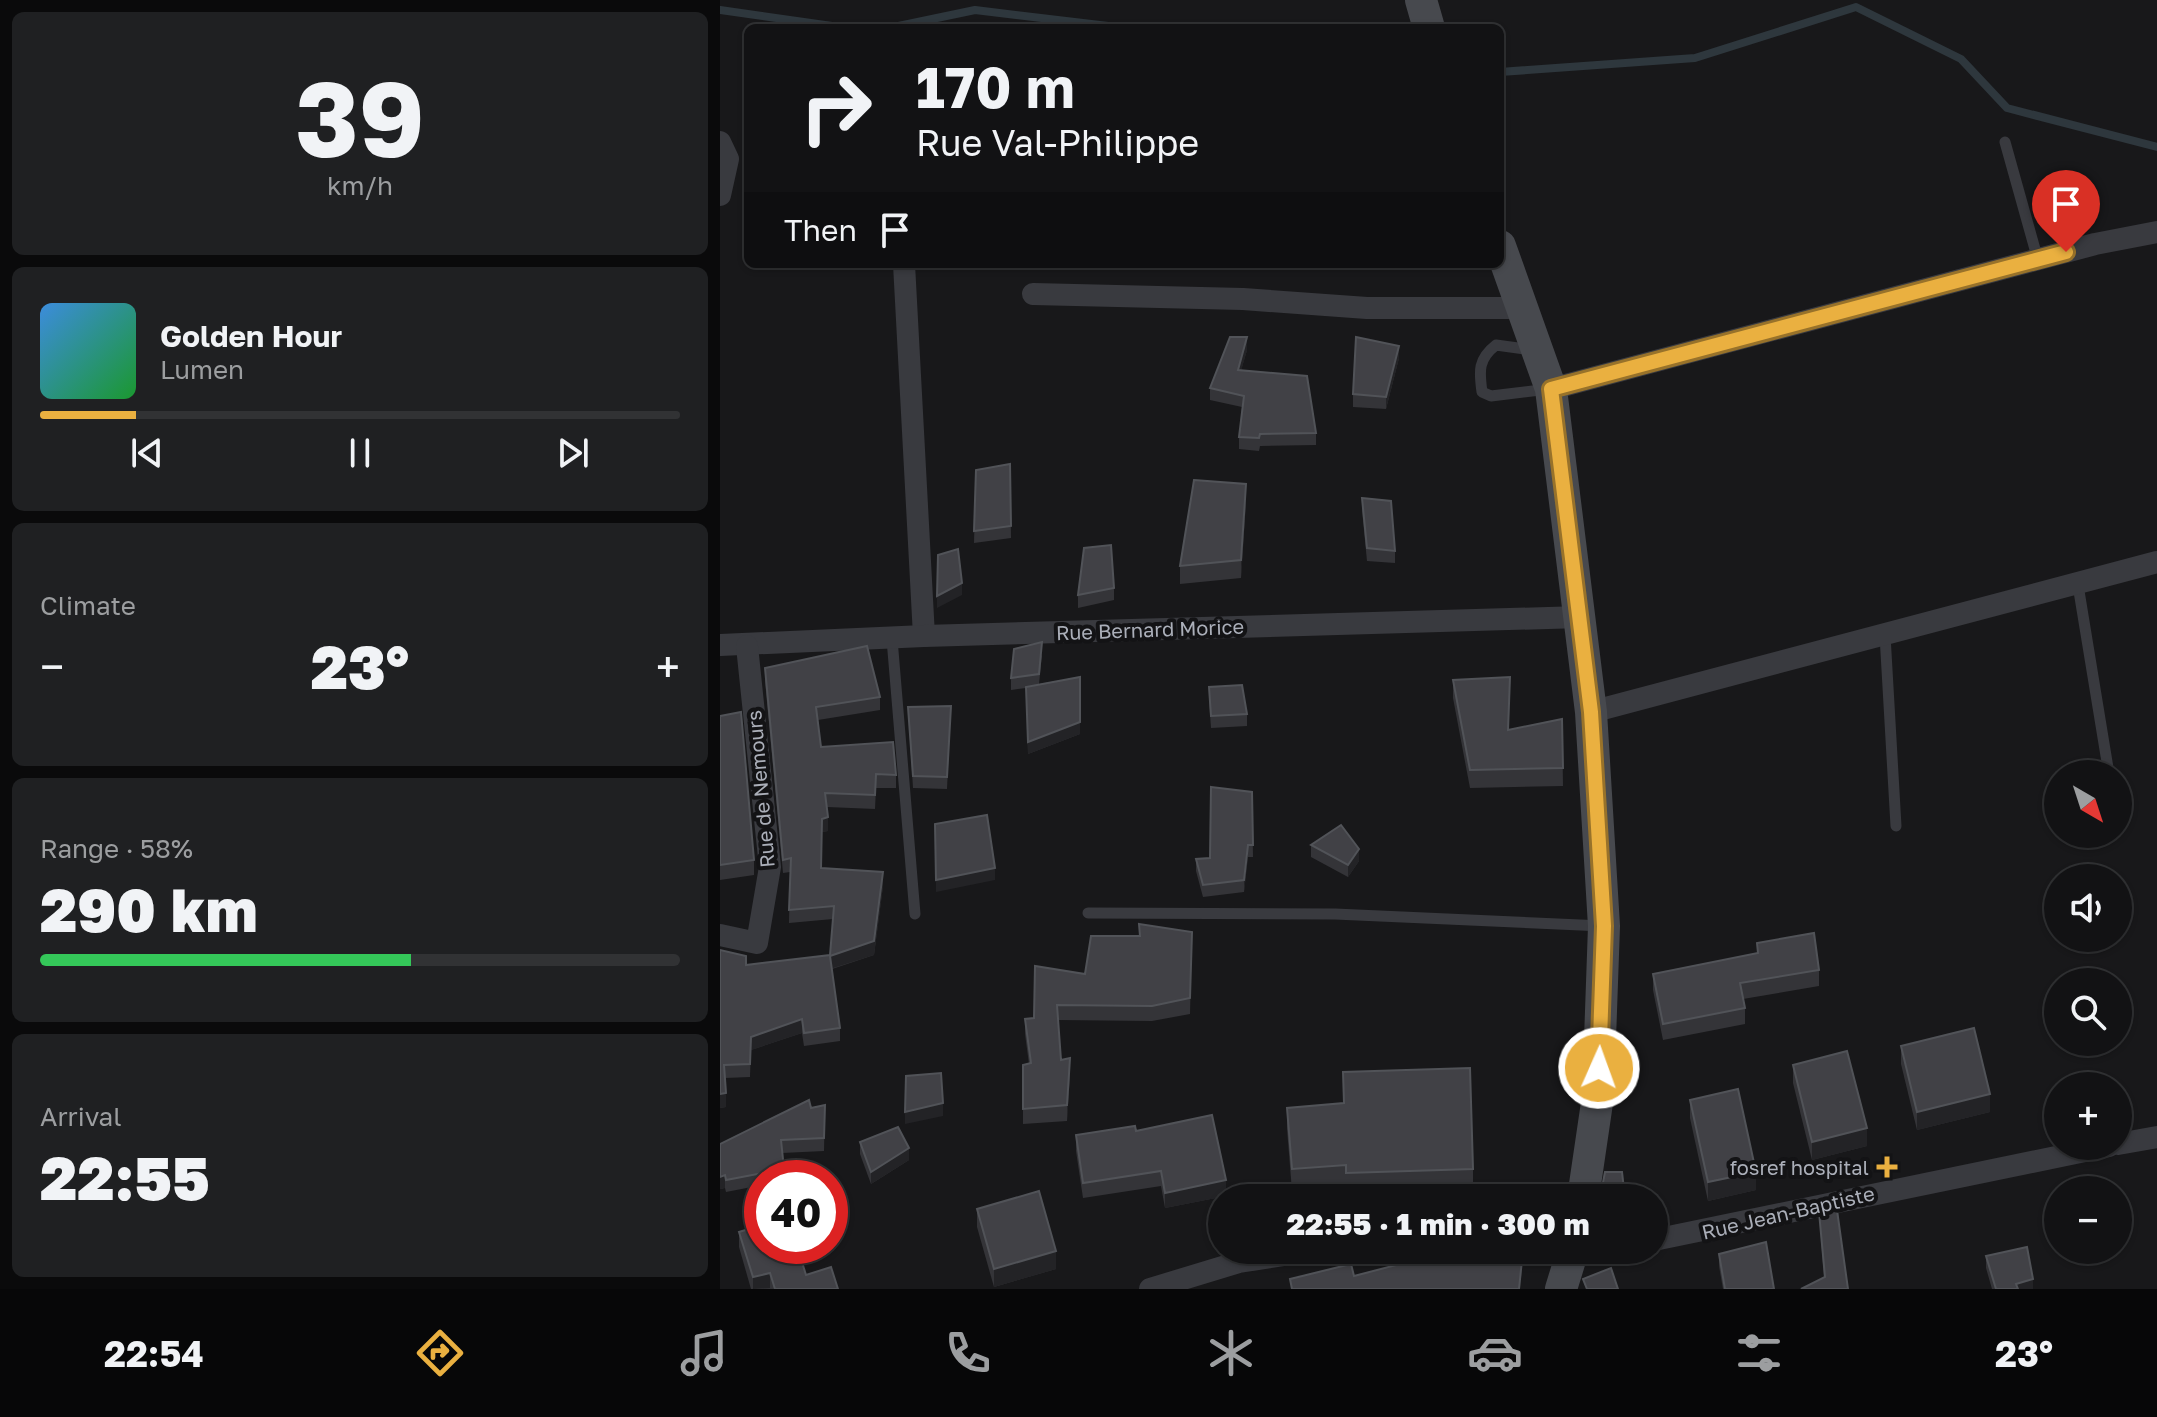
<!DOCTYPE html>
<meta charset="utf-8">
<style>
:root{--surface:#121214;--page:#1f2022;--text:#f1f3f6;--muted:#9c9ea0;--line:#313234;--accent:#eab040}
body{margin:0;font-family:"Golos Text",sans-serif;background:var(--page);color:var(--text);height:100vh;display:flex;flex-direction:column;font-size:30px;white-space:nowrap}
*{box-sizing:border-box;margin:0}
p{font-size:26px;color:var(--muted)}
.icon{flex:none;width:44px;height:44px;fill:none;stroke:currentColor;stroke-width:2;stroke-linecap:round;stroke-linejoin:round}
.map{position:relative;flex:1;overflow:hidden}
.drawer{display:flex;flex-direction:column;gap:12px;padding:12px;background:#0a0a0b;width:720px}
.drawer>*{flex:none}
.hud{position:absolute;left:24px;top:24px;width:760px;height:244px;border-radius:12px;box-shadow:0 2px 6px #0004,0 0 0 2px var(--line);background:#121214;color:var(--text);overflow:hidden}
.needle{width:52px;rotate:141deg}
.fabs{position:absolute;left:1324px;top:760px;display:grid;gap:16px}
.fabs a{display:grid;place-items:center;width:88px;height:88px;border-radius:50%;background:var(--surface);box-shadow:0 2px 6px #0004,0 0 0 2px var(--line);font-size:40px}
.speed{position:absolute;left:24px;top:1160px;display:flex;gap:16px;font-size:40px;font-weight:700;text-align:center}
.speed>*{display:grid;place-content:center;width:104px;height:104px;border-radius:50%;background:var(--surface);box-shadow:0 2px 6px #0004,0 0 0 2px var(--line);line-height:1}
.speed .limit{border:12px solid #d22;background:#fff;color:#111}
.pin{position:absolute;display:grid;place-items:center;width:68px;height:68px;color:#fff;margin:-82px -34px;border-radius:50% 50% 50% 0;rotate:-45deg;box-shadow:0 0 8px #0007}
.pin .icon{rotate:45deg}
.me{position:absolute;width:88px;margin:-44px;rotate:2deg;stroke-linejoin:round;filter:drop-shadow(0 0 6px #0008)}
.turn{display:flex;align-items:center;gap:28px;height:168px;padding:0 40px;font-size:36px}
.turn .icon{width:104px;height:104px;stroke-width:2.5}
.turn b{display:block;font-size:56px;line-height:68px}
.then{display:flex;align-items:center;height:76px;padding:0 40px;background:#0003;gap:16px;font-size:30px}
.big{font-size:60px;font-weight:800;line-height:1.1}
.drawer .card{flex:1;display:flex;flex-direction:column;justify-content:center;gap:12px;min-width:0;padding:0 28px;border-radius:12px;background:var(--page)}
.drawer .dial{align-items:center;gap:0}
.dial b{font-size:104px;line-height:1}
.song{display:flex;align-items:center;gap:24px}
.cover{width:96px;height:96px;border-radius:12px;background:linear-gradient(135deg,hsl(210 70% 55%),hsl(130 70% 35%))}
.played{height:8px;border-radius:4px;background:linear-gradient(90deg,var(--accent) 15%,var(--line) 15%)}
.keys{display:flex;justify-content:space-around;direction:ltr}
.heat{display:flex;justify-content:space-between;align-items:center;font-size:44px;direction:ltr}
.charge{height:12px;border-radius:6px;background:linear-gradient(90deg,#34c759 58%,var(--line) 0)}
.trip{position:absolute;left:488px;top:1184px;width:460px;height:80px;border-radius:40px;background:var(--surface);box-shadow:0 2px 6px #0004,0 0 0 2px var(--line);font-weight:800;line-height:80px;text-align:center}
.dock{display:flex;height:128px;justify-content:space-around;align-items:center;background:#070708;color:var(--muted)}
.dock .icon{width:56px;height:56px}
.dock .on{color:var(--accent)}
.dock b{font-size:36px;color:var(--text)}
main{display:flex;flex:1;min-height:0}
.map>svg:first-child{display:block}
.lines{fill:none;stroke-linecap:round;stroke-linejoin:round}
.stream{stroke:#2e373d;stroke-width:8}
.lane{stroke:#393a3f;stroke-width:11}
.street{stroke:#393a3f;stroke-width:22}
.secondary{stroke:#47494e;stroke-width:32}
.wall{fill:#343438}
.shaded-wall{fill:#232326}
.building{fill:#414146;stroke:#515358;stroke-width:2}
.route-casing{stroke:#98722a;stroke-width:20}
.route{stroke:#eab040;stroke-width:14}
.poi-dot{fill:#eab040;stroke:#131315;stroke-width:3}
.labels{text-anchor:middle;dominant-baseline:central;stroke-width:8;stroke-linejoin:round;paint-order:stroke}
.street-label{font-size:20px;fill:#abafb9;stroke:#131315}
.poi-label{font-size:20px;fill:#abafb9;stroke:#131315;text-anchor:end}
</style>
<main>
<section class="drawer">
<div class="card dial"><b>39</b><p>km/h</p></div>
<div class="card">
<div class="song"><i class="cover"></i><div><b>Golden Hour</b><p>Lumen</p></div></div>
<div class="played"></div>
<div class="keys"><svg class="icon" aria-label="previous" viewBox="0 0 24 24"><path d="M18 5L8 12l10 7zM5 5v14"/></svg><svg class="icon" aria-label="pause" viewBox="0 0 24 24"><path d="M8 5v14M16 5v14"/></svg><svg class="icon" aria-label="next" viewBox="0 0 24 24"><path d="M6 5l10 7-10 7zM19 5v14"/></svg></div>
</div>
<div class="card"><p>Climate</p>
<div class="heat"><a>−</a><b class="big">23°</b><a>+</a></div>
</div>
<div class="card"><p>Range · 58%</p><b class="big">290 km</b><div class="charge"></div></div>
<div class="card"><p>Arrival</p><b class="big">22:55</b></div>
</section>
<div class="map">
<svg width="1437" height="1289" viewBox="0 0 1437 1289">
<rect width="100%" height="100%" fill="#18181a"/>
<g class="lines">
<!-- stream -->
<g class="stream">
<polyline points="0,10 126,28"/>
<polyline points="169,28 255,10 405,28"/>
<polyline points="780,72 975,58 1136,7 1241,59 1287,108 1437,147"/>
</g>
<!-- lane -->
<g class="lane">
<polyline points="1285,142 1318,260"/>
<path d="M812,350l-36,-5c-18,14 -17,26 -14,47l9,4 58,-7"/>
<polyline points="1358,585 1389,774"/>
<polyline points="1165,635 1176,826"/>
<polyline points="172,639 195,914"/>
<polyline points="368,913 615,914 883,926"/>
</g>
<!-- street -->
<g class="street">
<polyline points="0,142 8,159 0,195"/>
<polyline points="184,264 204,636"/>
<polyline points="313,294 523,299 647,308 800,308"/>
<polyline points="831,389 1375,244 1437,232"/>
<polyline points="0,645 204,636 861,617"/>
<polyline points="871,712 1437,562"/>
<polyline points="0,935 37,943 50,867 27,646"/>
<polyline points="1398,1144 1437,1137"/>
<polyline points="934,1240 1389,1146"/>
<polyline points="852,1254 877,1250"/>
<polyline points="430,1289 519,1262 596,1250"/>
</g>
<!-- secondary -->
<g class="secondary">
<polyline points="701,0 709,28"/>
<polyline points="780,246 831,389 871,712 884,926 878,1096 863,1198"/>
<polyline points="841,1289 853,1250"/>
</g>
</g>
<!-- wall -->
<g class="wall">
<polygon points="527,350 521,370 596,433 596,445 540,446 539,451 519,449 519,437 522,407 490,400 490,388"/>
<polygon points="679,358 666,409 633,407 633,394"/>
<polygon points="290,464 291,538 254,543 256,470"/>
<polygon points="642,498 675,551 675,563 647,561 642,510"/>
<polygon points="526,502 521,578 460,584 460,566"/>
<polygon points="394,588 394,600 358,608 358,595"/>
<polygon points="322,655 319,684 360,677 360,734 308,754 306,688 291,690 291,678"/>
<polygon points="45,668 160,697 160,710 98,720 101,747 176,775 176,788 156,788 155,809 107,807 108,831 102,832 101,868 163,886 154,955 112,969 120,1028 120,1041 84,1046 82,1033 31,1050 30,1077 5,1078 6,1107 0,1108 0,950 26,965 110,955 113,919 69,923 70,872 63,873 45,681"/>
<polygon points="733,680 789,730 842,719 843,786 750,788 733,698"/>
<polygon points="489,699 527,714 527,726 491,728"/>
<polygon points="231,706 227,789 193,788 188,707"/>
<polygon points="0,716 34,860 34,875 0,880"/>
<polygon points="532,792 533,857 528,857 524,892 483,897 476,871 476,859 490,858"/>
<polygon points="591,845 639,861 628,877 591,857"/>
<polygon points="419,924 472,932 470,1014 432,1021 338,1020 341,1060 350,1074 347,1121 303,1124 303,1065 309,1064 305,1034 305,1019 314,1018 365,974 419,936"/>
<polygon points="1037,943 1099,970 1099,986 1023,999 1025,1008 1025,1024 943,1040 933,990 933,974 1037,953"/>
<polygon points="1181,1046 1270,1112 1197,1130 1181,1064"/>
<polygon points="1073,1065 1147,1146 1092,1160 1073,1083"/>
<polygon points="970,1100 1036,1190 988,1201 970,1118"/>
<polygon points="105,1105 104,1151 62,1153 64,1178 42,1178 42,1185 6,1192 5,1188 0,1189 0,1144 91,1108"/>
<polygon points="567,1108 753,1169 753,1190 626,1195 626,1187 572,1191 567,1129"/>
<polygon points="416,1131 506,1196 445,1208 441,1186 363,1198 356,1151 356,1135"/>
<polygon points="140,1142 189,1160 151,1184 140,1154"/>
<polygon points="257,1209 336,1269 274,1287 257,1227"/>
<polygon points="1099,1212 1128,1289 1104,1278"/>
<polygon points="19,1232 86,1275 118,1289 31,1289 19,1247"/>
<polygon points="999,1254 1054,1289 1003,1289 999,1266"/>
<polygon points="1266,1256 1313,1289 1272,1289 1266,1268"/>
</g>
<!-- shaded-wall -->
<g class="shaded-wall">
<polygon points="527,337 527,350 518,382 518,370"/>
<polygon points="679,346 679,358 666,409 666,397"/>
<polygon points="526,484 526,502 521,578 521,560"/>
<polygon points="242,583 242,595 217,608 217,596"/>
<polygon points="360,722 360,734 308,754 308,742"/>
<polygon points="108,817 108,831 102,832 102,819"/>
<polygon points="528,845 528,857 524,892 524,880"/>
<polygon points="639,849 639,861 628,877 628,865"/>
<polygon points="275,868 275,880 216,892 216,880"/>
<polygon points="163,872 163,886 154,955 110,969 110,956"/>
<polygon points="82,1019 82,1033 31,1050 30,1077 31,1037"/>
<polygon points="350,1058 350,1074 347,1121 347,1105"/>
<polygon points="6,1093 6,1107 0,1108 0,1094"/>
<polygon points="1270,1094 1270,1112 1197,1130 1197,1112"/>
<polygon points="223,1103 223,1116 185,1124 185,1112"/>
<polygon points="1147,1128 1147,1146 1092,1160 1092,1142"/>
<polygon points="189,1148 189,1160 151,1184 151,1172"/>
<polygon points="1036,1172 1036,1190 988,1201 988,1182"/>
<polygon points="5,1175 5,1188 0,1189 0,1177"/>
<polygon points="506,1180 506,1196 445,1208 445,1193"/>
<polygon points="803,1250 804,1250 800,1289 799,1289"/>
<polygon points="336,1251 336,1269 274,1287 274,1269"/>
<polygon points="50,1273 50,1288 33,1289 33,1277"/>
<polygon points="1313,1279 1313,1289 1296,1289 1296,1284"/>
</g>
<!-- building -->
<g class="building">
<polygon points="510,337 527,337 518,370 587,376 596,433 540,434 539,438 519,437 524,396 490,388"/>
<polygon points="636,337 679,346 666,397 633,394"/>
<polygon points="290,464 291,526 254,531 256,470"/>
<polygon points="474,480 526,484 521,560 460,566"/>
<polygon points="642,498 671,501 675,551 647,548"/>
<polygon points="391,545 394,588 358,595 364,548"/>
<polygon points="238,549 242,583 217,596 218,555"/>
<polygon points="322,642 319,674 291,678 294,649"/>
<polygon points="147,646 160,697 96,707 101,747 173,742 176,775 156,774 155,795 105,793 108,817 102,819 101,868 163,872 154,941 110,956 120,1028 84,1033 82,1019 31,1037 30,1064 4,1065 6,1093 0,1094 0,950 26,956 26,965 110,955 114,906 69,910 71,858 63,860 45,668"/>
<polygon points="360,677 360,722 308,742 306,687"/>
<polygon points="790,677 788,730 842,719 843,768 750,770 733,680"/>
<polygon points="522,685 527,714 491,716 489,687"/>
<polygon points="231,706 227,777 193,776 188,707"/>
<polygon points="21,712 34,860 0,865 0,716"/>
<polygon points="491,787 532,792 533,845 528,845 524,880 483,885 476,859 490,858"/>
<polygon points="267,815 275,868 216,880 215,824"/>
<polygon points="621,825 639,849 628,865 591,845"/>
<polygon points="419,924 472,932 470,998 432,1006 337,1005 341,1060 350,1058 347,1105 303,1109 303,1065 311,1063 305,1019 314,1018 315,966 365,974 371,936 420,936"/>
<polygon points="1094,933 1099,970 1020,983 1025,1008 943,1024 933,974 1038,953 1037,943"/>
<polygon points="1254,1028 1270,1094 1197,1112 1181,1046"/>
<polygon points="1127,1051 1147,1128 1092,1142 1073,1065"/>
<polygon points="750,1068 753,1169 626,1173 626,1165 572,1169 567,1108 624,1103 623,1072"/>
<polygon points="221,1073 223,1103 185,1112 186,1076"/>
<polygon points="1018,1089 1036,1172 988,1182 970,1100"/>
<polygon points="89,1100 91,1108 105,1105 104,1138 61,1140 64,1169 6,1180 5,1175 0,1177 0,1144"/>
<polygon points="492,1115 506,1180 445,1193 441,1171 363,1183 356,1135 415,1126 416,1131"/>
<polygon points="178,1127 189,1148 151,1172 140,1142"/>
<polygon points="885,1172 902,1172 905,1198 880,1198"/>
<polygon points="319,1191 336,1251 274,1269 257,1209"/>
<polygon points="1117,1210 1128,1289 1081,1289 1105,1277 1099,1212"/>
<polygon points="42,1225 42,1246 77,1246 86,1275 111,1267 118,1289 55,1289 50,1273 33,1277 19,1232"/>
<polygon points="1046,1242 1054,1289 1005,1289 999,1254"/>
<polygon points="1307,1247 1313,1279 1296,1284 1298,1289 1276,1289 1266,1256"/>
<polygon points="730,1250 803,1250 799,1289 572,1289 570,1279 631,1264 634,1276 730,1251"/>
<polygon points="891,1268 898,1289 867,1289 863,1279"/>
</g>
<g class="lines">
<!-- route casing -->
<g class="route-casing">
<polyline id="route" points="879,1068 884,926 871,712 831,389 1346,252"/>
</g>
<!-- route -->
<use href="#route" class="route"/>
</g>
<!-- markers -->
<path class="poi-dot" d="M1163 1155h8v8h8v8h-8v8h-8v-8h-8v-8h8z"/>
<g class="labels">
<!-- street labels -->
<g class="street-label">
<text transform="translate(430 629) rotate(-2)">Rue Bernard Morice</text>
<text transform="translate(40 789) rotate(-95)">Rue de Nemours</text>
<text transform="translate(1068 1212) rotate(-13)">Rue Jean-Baptiste</text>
</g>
<!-- poi labels -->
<g class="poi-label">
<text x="1149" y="1167">fosref hospital</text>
</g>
</g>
</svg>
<div class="fabs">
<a><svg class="needle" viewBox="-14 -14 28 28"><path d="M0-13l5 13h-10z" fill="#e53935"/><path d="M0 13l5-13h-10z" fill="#9c9ea0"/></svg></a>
<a><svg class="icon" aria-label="sound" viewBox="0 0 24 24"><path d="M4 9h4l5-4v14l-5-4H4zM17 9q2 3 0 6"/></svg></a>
<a><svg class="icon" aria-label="search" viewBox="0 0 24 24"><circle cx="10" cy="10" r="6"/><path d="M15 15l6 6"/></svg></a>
<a>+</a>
<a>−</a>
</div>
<div class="speed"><div class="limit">40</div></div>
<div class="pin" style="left:1346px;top:252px;background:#d93025"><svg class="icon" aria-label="arrive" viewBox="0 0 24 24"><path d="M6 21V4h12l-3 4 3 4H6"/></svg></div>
<svg class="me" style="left:879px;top:1068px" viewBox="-20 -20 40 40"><circle r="17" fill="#eab040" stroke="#fff" stroke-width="3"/><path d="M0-11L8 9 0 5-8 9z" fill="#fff"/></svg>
<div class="trip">22:55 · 1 min · 300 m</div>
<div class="hud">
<div class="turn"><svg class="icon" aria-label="right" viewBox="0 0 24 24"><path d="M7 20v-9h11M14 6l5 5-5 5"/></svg><div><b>170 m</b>Rue Val-Philippe</div></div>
<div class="then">Then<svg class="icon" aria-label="arrive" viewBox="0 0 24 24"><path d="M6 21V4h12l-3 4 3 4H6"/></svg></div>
</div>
</div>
</main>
<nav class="dock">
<b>22:54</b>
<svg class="icon on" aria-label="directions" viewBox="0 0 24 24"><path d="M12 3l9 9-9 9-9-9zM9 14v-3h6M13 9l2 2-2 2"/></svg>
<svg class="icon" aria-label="music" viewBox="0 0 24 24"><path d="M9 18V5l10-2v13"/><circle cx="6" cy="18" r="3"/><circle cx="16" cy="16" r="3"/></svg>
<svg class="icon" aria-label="phone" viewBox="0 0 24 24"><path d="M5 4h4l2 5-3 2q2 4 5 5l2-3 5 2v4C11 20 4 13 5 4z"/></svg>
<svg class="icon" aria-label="climate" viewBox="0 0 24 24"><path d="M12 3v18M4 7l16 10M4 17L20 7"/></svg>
<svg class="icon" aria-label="car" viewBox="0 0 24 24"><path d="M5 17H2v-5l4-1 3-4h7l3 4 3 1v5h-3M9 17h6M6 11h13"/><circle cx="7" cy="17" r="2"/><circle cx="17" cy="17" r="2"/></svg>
<svg class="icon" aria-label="filters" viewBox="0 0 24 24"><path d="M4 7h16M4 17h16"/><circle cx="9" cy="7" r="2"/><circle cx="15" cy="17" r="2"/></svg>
<b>23°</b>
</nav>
